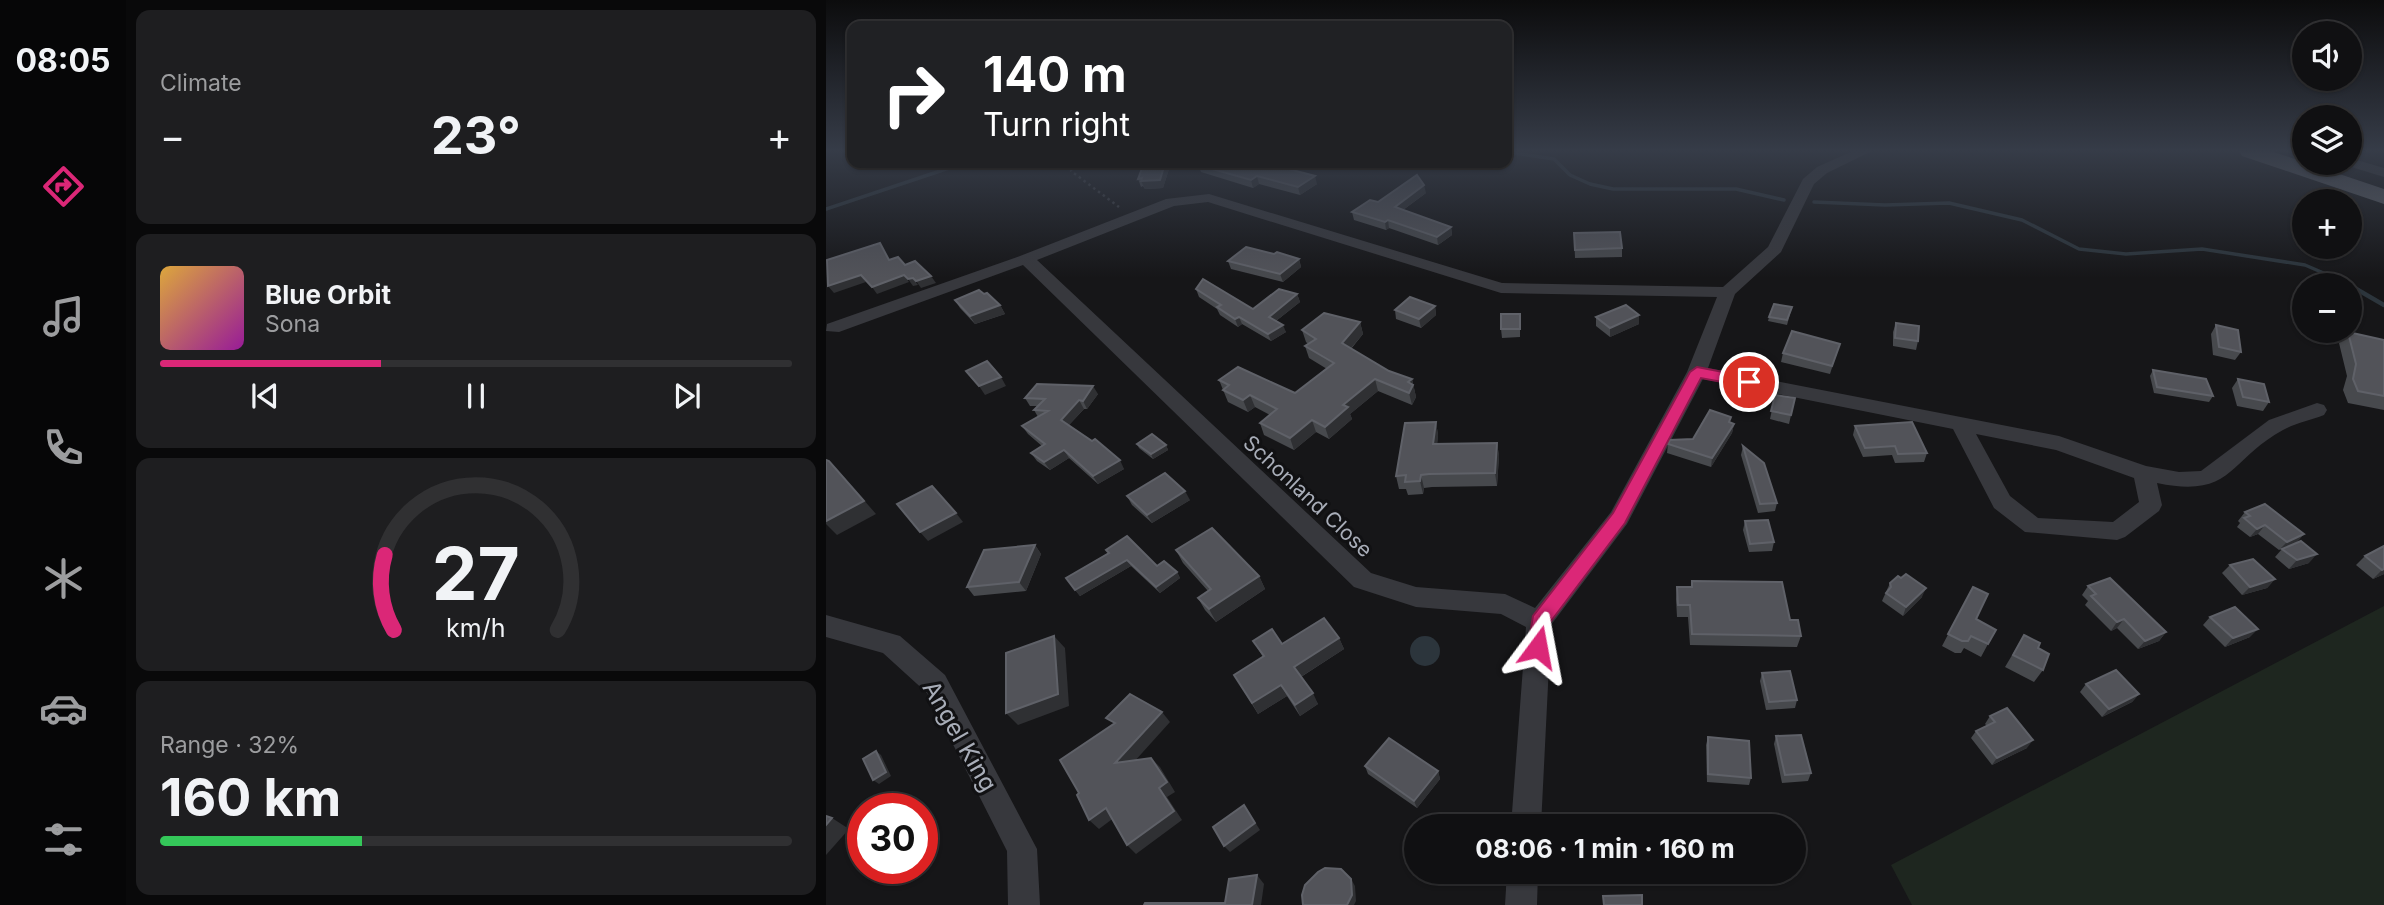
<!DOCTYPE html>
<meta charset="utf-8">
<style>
:root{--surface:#101012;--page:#1e1e20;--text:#f1f3f6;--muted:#9c9d9f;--line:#303032;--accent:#db2777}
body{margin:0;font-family:Inter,sans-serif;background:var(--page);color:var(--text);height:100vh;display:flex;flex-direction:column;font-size:26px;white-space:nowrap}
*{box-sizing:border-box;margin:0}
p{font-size:23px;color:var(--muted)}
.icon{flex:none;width:38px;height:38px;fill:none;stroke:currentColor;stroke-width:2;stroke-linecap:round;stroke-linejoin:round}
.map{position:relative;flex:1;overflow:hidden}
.side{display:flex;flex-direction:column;gap:10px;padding:10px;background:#09090a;width:700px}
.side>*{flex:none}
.guide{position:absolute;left:21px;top:21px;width:665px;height:147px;border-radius:14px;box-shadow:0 2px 5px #0004,0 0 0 2px var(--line);background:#202124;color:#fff;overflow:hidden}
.controls{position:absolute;left:1466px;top:21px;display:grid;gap:14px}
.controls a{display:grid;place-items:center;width:70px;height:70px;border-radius:50%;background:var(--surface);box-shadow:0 2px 5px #0004,0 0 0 2px var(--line);font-size:35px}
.speed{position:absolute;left:21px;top:793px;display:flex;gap:14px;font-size:35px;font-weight:700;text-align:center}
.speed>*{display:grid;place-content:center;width:91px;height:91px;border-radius:50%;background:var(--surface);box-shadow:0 2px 5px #0004,0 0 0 2px var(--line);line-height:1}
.speed .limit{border:10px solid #d22;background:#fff;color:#111}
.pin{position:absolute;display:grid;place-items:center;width:60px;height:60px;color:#fff;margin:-30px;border:4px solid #fff;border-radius:50%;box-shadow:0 2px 7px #0007}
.me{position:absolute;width:77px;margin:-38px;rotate:13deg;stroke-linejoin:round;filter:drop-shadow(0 0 5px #0008)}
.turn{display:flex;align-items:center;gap:24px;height:147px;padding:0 21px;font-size:32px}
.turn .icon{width:91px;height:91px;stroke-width:2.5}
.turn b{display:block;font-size:49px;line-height:60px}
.big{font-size:52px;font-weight:700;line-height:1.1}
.side .widget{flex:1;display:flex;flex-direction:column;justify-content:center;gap:10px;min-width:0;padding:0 24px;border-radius:14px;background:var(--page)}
.side .dial{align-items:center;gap:0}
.dial svg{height:182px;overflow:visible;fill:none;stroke:var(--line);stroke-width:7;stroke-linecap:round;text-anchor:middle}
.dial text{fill:var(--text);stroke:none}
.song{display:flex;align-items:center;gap:21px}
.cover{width:84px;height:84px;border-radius:10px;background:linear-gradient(135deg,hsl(40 70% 55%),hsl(300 70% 35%))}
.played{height:7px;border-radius:4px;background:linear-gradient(90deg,var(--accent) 35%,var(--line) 35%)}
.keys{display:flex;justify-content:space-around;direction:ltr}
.heat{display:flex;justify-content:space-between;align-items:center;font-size:38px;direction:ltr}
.charge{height:10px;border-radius:5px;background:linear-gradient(90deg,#34c759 32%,var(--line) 0)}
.trip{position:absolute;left:578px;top:814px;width:402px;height:70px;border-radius:35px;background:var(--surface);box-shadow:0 2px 5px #0004,0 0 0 2px var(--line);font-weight:700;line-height:70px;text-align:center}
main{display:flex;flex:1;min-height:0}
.tab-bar{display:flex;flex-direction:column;width:126px;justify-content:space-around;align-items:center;background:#060607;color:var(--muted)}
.tab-bar .icon{width:49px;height:49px}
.tab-bar .selected{color:var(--accent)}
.tab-bar b{font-size:32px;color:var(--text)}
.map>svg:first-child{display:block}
.green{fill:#1e261f}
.water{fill:#2c353c}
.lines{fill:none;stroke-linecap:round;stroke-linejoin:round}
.stream-far1{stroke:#2c353c;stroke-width:3.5}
.stream{stroke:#2c353c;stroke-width:4.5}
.path{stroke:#3d3f44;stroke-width:2.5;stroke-dasharray:2.5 3.5;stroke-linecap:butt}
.minor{fill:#37383d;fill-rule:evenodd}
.trunk{fill:#5b5e65;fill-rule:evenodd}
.wall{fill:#47494d}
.shaded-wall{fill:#2f3033}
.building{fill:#525359;stroke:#5f6168;stroke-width:2}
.route{fill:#db2777;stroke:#8e194d;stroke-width:2}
.labels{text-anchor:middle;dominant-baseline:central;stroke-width:6;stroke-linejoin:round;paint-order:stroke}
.street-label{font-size:21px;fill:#a8adb8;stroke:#111113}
.near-street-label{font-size:24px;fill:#a8adb8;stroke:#111113}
</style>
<main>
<nav class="tab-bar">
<b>08:05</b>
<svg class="icon selected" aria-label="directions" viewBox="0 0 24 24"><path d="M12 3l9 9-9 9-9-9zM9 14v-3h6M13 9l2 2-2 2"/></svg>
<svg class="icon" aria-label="music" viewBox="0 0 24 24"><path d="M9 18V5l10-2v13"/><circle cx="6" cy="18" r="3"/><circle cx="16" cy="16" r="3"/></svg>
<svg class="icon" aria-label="phone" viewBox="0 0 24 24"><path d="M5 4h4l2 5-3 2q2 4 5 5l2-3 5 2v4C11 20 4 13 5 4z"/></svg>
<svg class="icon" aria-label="climate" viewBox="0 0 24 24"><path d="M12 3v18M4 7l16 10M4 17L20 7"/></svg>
<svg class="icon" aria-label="car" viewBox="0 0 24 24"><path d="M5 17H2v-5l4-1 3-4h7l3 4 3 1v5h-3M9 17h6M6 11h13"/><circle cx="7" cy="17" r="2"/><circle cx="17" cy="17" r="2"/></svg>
<svg class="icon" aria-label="filters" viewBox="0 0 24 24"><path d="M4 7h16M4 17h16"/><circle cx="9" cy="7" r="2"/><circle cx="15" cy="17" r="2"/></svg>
</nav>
<section class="side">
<div class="widget"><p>Climate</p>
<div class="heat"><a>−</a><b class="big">23°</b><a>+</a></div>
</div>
<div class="widget">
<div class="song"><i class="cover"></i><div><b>Blue Orbit</b><p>Sona</p></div></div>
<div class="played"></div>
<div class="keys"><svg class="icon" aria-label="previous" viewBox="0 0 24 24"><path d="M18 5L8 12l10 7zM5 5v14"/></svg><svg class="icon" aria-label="pause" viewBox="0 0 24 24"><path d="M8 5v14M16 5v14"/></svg><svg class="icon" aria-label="next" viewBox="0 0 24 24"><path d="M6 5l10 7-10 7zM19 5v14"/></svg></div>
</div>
<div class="widget dial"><svg viewBox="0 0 100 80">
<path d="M14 69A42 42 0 1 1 86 69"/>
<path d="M14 69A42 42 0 0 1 10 36" stroke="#db2777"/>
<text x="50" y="56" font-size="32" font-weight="700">27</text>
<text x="50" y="72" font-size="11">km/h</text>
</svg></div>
<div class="widget"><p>Range · 32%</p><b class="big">160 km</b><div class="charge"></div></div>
</section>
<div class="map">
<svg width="1558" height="905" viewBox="0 0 1558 905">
<rect width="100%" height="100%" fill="#161618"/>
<!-- green -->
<polygon class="green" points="1558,606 1558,905 1086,905 1065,865"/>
<!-- water -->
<circle class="water" cx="599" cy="651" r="15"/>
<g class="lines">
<!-- stream-far1 -->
<g class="stream-far1">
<polyline points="681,152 728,159 744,175 764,184 787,189 910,189 958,200"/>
<polyline points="988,202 1059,205 1123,203 1196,220 1253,249 1300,254 1376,249 1479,265 1523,284"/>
<polyline points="0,209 138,163"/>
</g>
<!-- stream -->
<polyline class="stream" points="1520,283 1558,305"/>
<!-- path -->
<polyline class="path" points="247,163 245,171 293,207"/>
<!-- minor -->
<g class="minor">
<path d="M1027,151h19l-45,22 -13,11 -33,68 -46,42 -27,74 351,68 87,30 33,6 22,-1 68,-51 48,-17 7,2 3,5 -3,5c-13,5 -28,8 -41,15 -55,30 -50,69 -126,53l5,22 -3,6 -34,26 -8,3 -92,-8 -31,-24 -41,-79 -250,-50 -76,145 -76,101 -10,201h-30l15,-199 -25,-13 -85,-7 -62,-20 -331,-322 -184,67 -13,-1 1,-7 193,-68 146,-57 43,-5 293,89 221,4 45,-40 35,-68 14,-12zM382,202l293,91 216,4 -30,75 -76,140 -76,96 -30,-14 -89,-7 -45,-14 -334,-313 137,-54zM1150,434l80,16 78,28 5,24 -26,20 -75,-4 -28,-22z"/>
<polygon points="1524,158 1558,168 1558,177 1519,165 1518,163 1524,163"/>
<polygon points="0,615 74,636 119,675 211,849 214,905 182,905 181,851 101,693 57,653 0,637"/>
<polygon points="681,872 712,872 711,905 679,905"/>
</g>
<!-- trunk -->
<polygon class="trunk" points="1413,151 1445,151 1558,189 1558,204 1416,156"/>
</g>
<!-- wall -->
<g class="wall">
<polygon points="318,163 340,163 343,169 337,188 319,189 317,186 315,187 312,179"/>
<polygon points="372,165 491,184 474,195 433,184 427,188 375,172"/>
<polygon points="600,193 577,210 625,227 626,235 612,245 563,228 560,230 528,220 526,212 552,202"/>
<polygon points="748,233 796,248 796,257 749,258"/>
<polygon points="473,259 475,267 457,282 405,269 402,261"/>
<polygon points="370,289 427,309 471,294 474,302 450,321 460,332 445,341 416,324 412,327 394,315 391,309 373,297"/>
<polygon points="158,294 174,305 179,314 149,324 134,308 129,300"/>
<polygon points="609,306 610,315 595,328 570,319 569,310"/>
<polygon points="966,307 961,325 942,321 943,317"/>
<polygon points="813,315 813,324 784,337 770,326 770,317"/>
<polygon points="534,322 537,334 525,349 563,371 586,379 590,397 586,405 552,391 524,414 526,419 503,439 490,432 468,450 438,435 434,423 444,415 429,407 422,412 402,402 393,380 469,393 501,369 483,358 479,346 482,344 480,342 476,330"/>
<polygon points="694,322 694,337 676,338 675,329"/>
<polygon points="1070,323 1092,341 1090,350 1067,346 1067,332"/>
<polygon points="1390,325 1415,352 1409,360 1387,355 1385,334"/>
<polygon points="1522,332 1558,340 1558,410 1522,403 1517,390 1521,376 1513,343"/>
<polygon points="1011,352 1004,374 955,362 957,353"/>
<polygon points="1327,370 1387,396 1383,402 1328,393 1324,376"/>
<polygon points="1412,379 1443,402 1437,411 1411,406 1406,388"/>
<polygon points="272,394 261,409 258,409 243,425 298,469 272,484 243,458 224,470 211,461 205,453 216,446 202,434 196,426 212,417 208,410 211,406 204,406 199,398"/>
<polygon points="949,395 969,398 963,424 944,419"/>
<polygon points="610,422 612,435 611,444 671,443 673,456 671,486 606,487 598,488 597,494 582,495 580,489 573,489 570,476"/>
<polygon points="905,423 908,424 906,433 885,467 841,453 842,444 867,439"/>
<polygon points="1029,426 1101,453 1098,462 1069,463 1066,455 1037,457 1027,435"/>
<polygon points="311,444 340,445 342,450 327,459 313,448"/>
<polygon points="917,446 951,503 949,511 932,513 915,455"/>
<polygon points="301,496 364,500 326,523 306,505"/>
<polygon points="1419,512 1478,534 1470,543 1483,563 1463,569 1449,557 1456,549 1453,550 1432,534 1424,537 1411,527 1414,523 1412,521"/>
<polygon points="919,521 948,542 946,551 923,552 917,530"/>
<polygon points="209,545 215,554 200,591 148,596 141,587"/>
<polygon points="1558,546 1558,574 1547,579 1530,565 1539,556"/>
<polygon points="280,550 351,572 354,578 334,593 305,566 254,596 240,578 282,553"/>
<polygon points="350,550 433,576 439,589 390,622 379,610 372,598 382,591 357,563"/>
<polygon points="1404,565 1449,579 1441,588 1416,595 1396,573"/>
<polygon points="1075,578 1096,597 1077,616 1056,601 1064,583"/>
<polygon points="866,581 964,620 975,636 971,647 864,645 862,617 851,617 850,599 851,587 865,587"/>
<polygon points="1262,586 1340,632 1333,641 1312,649 1291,628 1285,631 1259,605 1262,601 1256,595"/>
<polygon points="1147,587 1150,619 1162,644 1155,657 1138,648 1135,653 1129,653 1116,646"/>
<polygon points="1384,617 1424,637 1399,647 1377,625"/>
<polygon points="1198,635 1212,648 1217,670 1208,682 1179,667"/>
<polygon points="513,638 518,649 475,677 492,704 474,716 461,696 432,714 408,675 437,657 427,641 456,644"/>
<polygon points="936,673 971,700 969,708 940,710 934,681"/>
<polygon points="1260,684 1313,694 1306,702 1276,717 1254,692"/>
<polygon points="1164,716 1201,748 1166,765 1145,738 1150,731 1161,726 1159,724"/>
<polygon points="950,736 985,773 982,781 956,783 948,744"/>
<polygon points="882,737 925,778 923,785 881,782 880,745"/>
<polygon points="539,766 612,771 614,779 591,808 542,774"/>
</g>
<!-- shaded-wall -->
<g class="shaded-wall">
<polygon points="339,163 340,163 343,169 337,188 319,189 315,181"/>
<polygon points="431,176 433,184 427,188 425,180"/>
<polygon points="489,176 491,184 474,195 472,187"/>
<polygon points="598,185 600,193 570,215 569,207"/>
<polygon points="562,220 563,228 560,230 559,222"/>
<polygon points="625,227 626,235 612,245 611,237"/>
<polygon points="473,259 475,267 457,282 454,274"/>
<polygon points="35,275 40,282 8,293 2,286"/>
<polygon points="78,275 83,282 51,294 46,287"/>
<polygon points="105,276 110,283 95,288 90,281"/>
<polygon points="87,278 92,285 87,286 82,279"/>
<polygon points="471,294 474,302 446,324 443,317"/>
<polygon points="174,305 179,314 149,324 144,316"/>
<polygon points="609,306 610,315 595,328 593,319"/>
<polygon points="813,315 813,324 784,337 784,328"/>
<polygon points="413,317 416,324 412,327 409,319"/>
<polygon points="534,322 537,334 519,355 516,343"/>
<polygon points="457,325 460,332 445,341 442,334"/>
<polygon points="175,377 180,386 159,395 153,386"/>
<polygon points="549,379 552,391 524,414 526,419 503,439 499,427 517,405"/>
<polygon points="586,379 590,397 586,405 583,393 582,382"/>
<polygon points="267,386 272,394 261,409 257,401"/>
<polygon points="424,395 429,407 422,412 417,400"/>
<polygon points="253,400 258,409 240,428 235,420"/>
<polygon points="486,420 490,432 468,450 464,438"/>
<polygon points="610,422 612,435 610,457 607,444"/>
<polygon points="908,424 906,433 885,467 886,458"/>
<polygon points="671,443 673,456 671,486 669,473"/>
<polygon points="340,445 342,450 327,459 325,454"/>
<polygon points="238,450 243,458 224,470 218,462"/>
<polygon points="294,460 298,469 272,484 267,476"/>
<polygon points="15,474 50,514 11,535 0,524 0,521"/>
<polygon points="595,475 598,488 597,494 594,481"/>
<polygon points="359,491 364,500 326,523 321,515"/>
<polygon points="130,513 137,522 102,541 94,532"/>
<polygon points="1439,525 1432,534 1424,537 1431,529"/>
<polygon points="1478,534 1470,543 1453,550 1461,542"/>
<polygon points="209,545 215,554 200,591 193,582"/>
<polygon points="1491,554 1483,563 1463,569 1471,560"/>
<polygon points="301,560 305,566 254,596 249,590"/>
<polygon points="1558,569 1558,574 1547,579 1556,570"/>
<polygon points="351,572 354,578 334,593 330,587"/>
<polygon points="433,576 439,589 390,622 383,609"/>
<polygon points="1449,579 1441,588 1416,595 1424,587"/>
<polygon points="1100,588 1096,597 1077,616 1080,607"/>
<polygon points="1298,619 1291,628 1285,631 1291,622"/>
<polygon points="1432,629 1424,637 1399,647 1407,638"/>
<polygon points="1340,632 1333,641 1312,649 1319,641"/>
<polygon points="228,636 239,648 243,706 192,725 180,713"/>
<polygon points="513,638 518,649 473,678 468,667"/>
<polygon points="455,685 461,696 432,714 426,703"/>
<polygon points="487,693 492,704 474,716 469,705"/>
<polygon points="1313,694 1306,702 1276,717 1283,709"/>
<polygon points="336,712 344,722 298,773 289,763"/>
<polygon points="1207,740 1201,748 1166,765 1171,758"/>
<polygon points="50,751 55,755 65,776 53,784 47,780"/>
<polygon points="325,758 334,767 349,792 341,797 356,820 310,854 301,845 333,788"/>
<polygon points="612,771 614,779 591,808 588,801"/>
<polygon points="418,805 434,830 404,852 398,846"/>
<polygon points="280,808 289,817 273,829 263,820"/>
<polygon points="6,818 23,829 0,855 0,825"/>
<polygon points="431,875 438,884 435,905 426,905"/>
<polygon points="525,879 529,886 530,901 528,905 521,905"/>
</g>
<!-- building -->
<g class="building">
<polygon points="318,163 339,163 334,180 315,181 316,178 312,179"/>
<polygon points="376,163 440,163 489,176 472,187 431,176 425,180 372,165"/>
<polygon points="591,175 598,185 569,207 625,227 611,237 562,220 559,222 526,212 544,200 552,202"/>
<polygon points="794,232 796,248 749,250 748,233"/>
<polygon points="54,243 63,260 72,257 79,265 89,261 105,276 90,281 87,278 82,279 78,275 46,287 35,275 2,286 1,260"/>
<polygon points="420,247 448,254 451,252 473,259 454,274 402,261"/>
<polygon points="377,279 427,309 453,289 471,294 443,317 457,325 442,334 413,317 409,319 391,307 395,305 370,289"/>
<polygon points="153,290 158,294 161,293 174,305 144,316 129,300"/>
<polygon points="584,297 609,306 593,319 569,310"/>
<polygon points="948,304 966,307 961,320 943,317"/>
<polygon points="800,305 813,315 784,328 770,317"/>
<polygon points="498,313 534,322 516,343 563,371 586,379 582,382 587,385 583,393 549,379 517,405 522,407 499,427 486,420 464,438 434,423 451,409 424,395 417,400 397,390 403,385 393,380 412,367 469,393 508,363 479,346 490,339 476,330"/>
<rect x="675" y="314" width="19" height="15"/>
<polygon points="1070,323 1093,326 1092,341 1069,338"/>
<polygon points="1390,325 1412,330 1415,352 1393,347"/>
<polygon points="966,331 1014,344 1006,366 957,353"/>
<polygon points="1522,332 1558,340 1558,396 1532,391 1527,379 1530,364"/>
<polygon points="161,361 175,377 153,386 140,371"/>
<polygon points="1327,370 1380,379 1387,396 1331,387"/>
<polygon points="1412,379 1438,384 1443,402 1417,397"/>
<polygon points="211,384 267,386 257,401 253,400 235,420 266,441 269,439 294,460 267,476 238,450 218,462 205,453 219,444 196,426 222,411 208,410 219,399 199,398"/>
<polygon points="949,395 969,398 965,415 945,411"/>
<polygon points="884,410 905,417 903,422 908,424 886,458 842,444 844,440 867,439"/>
<polygon points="610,422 607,444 671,443 669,473 603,474 595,475 594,481 579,482 580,475 570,476 579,423"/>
<polygon points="1086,422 1101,453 1072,454 1069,446 1039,448 1029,426"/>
<polygon points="326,434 340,445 325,454 311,444"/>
<polygon points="917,446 938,463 951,503 934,504"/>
<polygon points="0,460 3,461 38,501 0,521"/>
<polygon points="339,473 359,491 321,515 301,496"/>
<polygon points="106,486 130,513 94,532 71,504"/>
<polygon points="1439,504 1478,534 1461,542 1439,525 1431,529 1418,518 1424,516 1419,512"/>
<polygon points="942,520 948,542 924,544 919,521"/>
<polygon points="386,528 433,576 383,609 372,598 385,589 350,550"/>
<polygon points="301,536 331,566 338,561 351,572 330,587 301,560 249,590 240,578 283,553 280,550"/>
<polygon points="1475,541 1491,554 1471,560 1456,549"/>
<polygon points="209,545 193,582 141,587 158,550"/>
<polygon points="1558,546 1558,569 1556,570 1539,556"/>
<polygon points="1427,559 1449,579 1424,587 1404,565"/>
<polygon points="1080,574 1100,588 1080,607 1060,593 1065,587 1064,583 1072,576 1075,578"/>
<polygon points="1284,578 1340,632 1319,641 1298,619 1291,622 1265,596 1270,594 1262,586"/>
<polygon points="866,581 956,582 964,620 972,620 975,636 866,634 864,605 852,605 851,587 866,587"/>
<polygon points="1147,587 1162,594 1150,619 1170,630 1162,644 1145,636 1142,641 1136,641 1122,634"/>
<polygon points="1409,607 1432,629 1407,638 1384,617"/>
<polygon points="498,618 513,638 468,667 487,693 469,705 455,685 426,703 408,675 438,656 427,641 446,629 456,644"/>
<polygon points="1198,635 1214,643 1212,648 1223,654 1217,670 1187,655"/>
<polygon points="228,636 232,694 180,713 180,653"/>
<polygon points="1290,670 1313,694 1283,709 1260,684"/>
<polygon points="964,671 971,700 943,702 936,673"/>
<polygon points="304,694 336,712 289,763 325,758 341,782 333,788 348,811 301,845 280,808 263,820 251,795 253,793 234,760 289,723 280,718"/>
<polygon points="1181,708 1207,740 1171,758 1150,731 1169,722 1164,716"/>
<polygon points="975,735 985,773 959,775 950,736"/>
<polygon points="882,737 923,741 925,778 882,774"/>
<polygon points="563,738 612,771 588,801 539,766"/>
<polygon points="50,751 60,772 47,780 37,759"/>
<polygon points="418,805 429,823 398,846 387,827"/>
<polygon points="0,816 6,818 0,825"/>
<polygon points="499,868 515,869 525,879 526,895 521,905 477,905 476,895 479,885 492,872"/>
<polygon points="431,875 426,905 318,905 319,903 399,903 403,879"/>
<polygon points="816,895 816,905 778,905 777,896"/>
</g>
<!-- sky -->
<linearGradient id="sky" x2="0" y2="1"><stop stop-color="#0c0c0d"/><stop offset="0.54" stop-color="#363c48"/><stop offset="1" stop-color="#363c48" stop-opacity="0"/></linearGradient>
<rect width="1558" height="278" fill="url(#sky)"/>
<!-- route -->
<polygon class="route" points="871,367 923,377 931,382 923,387 875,378 799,523 723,624 719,653 712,656 705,653 702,647 707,616 787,513 864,372"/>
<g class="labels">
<!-- street labels -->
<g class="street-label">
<text transform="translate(482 496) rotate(43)">Schonland Close</text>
</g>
<!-- near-street labels -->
<g class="near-street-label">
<text transform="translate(134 736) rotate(60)">Angel King</text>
</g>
</g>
</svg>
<div class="controls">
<a><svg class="icon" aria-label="sound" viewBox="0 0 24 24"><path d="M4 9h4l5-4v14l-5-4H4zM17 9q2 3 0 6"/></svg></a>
<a><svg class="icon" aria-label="layers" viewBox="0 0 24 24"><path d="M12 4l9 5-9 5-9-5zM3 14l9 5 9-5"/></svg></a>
<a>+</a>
<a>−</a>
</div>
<div class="speed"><div class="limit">30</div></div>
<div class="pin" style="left:923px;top:382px;background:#d93025"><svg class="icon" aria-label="arrive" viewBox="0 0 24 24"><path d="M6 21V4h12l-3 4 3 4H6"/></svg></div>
<svg class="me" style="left:712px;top:647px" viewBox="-20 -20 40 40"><path d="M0-17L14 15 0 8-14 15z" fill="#db2777" stroke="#fff" stroke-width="4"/></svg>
<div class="trip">08:06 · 1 min · 160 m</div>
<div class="guide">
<div class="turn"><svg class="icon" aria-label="right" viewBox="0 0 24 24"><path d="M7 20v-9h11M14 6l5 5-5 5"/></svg><div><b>140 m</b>Turn right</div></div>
</div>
</div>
</main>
